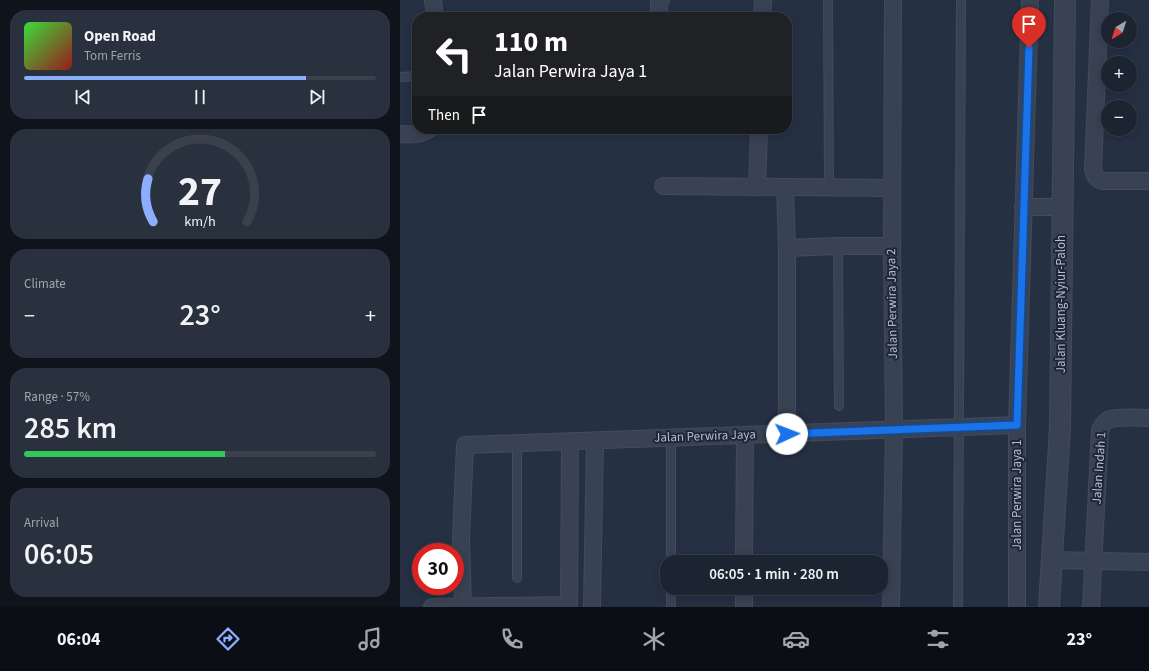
<!DOCTYPE html>
<meta charset="utf-8">
<style>
:root{--surface:#1c2432;--page:#29303e;--text:#f1f3f6;--muted:#a0a4ac;--line:#3a414d;--accent:#8baffd}
body{margin:0;font-family:"Source Sans 3",sans-serif;background:var(--page);color:var(--text);height:100vh;display:flex;flex-direction:column;font-size:15px;white-space:nowrap}
*{box-sizing:border-box;margin:0}
p{font-size:13px;color:var(--muted)}
.icon{flex:none;width:22px;height:22px;fill:none;stroke:currentColor;stroke-width:2;stroke-linecap:round;stroke-linejoin:round}
.map{position:relative;flex:1;overflow:hidden}
.side{display:flex;flex-direction:column;gap:10px;padding:10px;background:#0f141c;width:400px}
.side>*{flex:none}
.hud{position:absolute;left:12px;top:12px;width:380px;height:122px;border-radius:16px;box-shadow:0 2px 10px #0003,0 0 0 1px var(--line);background:#202124;color:#fff;overflow:hidden}
.needle{width:26px;rotate:218deg}
.tools{position:absolute;left:701px;top:12px;display:grid;gap:8px}
.tools a{display:grid;place-items:center;width:36px;height:36px;border-radius:50%;background:var(--surface);box-shadow:0 2px 10px #0003,0 0 0 1px var(--line);font-size:20px}
.speed{position:absolute;left:12px;top:543px;display:flex;gap:8px;font-size:20px;font-weight:700;text-align:center}
.speed>*{display:grid;place-content:center;width:52px;height:52px;border-radius:50%;background:var(--surface);box-shadow:0 2px 10px #0003,0 0 0 1px var(--line);line-height:1}
.speed .limit{border:6px solid #d22;background:#fff;color:#111}
.pin{position:absolute;display:grid;place-items:center;width:34px;height:34px;color:#fff;margin:-41px -17px;border-radius:50% 50% 50% 0;rotate:-45deg;box-shadow:0 0 4px #0007}
.pin .icon{rotate:45deg}
.me{position:absolute;width:44px;margin:-22px;rotate:88deg;stroke-linejoin:round;filter:drop-shadow(0 0 3px #0008)}
.turn{display:flex;align-items:center;gap:14px;height:84px;padding:0 16px;font-size:18px}
.turn .icon{width:52px;height:52px;stroke-width:2.5}
.turn b{display:block;font-size:28px;line-height:34px}
.then{display:flex;align-items:center;height:38px;padding:0 16px;background:#0003;gap:8px;font-size:15px}
.big{font-size:30px;font-weight:600;line-height:1.1}
.side .widget{flex:1;display:flex;flex-direction:column;justify-content:center;gap:6px;min-width:0;padding:0 14px;border-radius:16px;background:var(--page)}
.side .dial{align-items:center;gap:0}
.dial svg{height:104px;overflow:visible;fill:none;stroke:var(--line);stroke-width:7;stroke-linecap:round;text-anchor:middle}
.dial text{fill:var(--text);stroke:none}
.song{display:flex;align-items:center;gap:12px}
.cover{width:48px;height:48px;border-radius:6px;background:linear-gradient(135deg,hsl(120 70% 55%),hsl(0 70% 35%))}
.played{height:4px;border-radius:2px;background:linear-gradient(90deg,var(--accent) 80%,var(--line) 80%)}
.keys{display:flex;justify-content:space-around;direction:ltr}
.heat{display:flex;justify-content:space-between;align-items:center;font-size:22px;direction:ltr}
.charge{height:6px;border-radius:3px;background:linear-gradient(90deg,#34c759 57%,var(--line) 0)}
.trip{position:absolute;left:260px;top:555px;width:228px;height:40px;border-radius:16px;background:var(--surface);box-shadow:0 2px 10px #0003,0 0 0 1px var(--line);font-weight:600;line-height:40px;text-align:center}
.menu{display:flex;height:64px;justify-content:space-around;align-items:center;background:#0b0e14;color:var(--muted)}
.menu .icon{width:28px;height:28px}
.menu .on{color:var(--accent)}
.menu b{font-size:18px;color:var(--text)}
main{display:flex;flex:1;min-height:0}
.map>svg:first-child{display:block}
.lines{fill:none;stroke-linecap:round;stroke-linejoin:round}
.service-casing{stroke:#434b5c;stroke-width:10}
.minor-casing{stroke:#434b5c;stroke-width:18}
.tertiary-casing{stroke:#434b5c;stroke-width:22}
.service{stroke:#394253;stroke-width:8}
.minor{stroke:#394253;stroke-width:16}
.tertiary{stroke:#394253;stroke-width:20}
.route-casing{stroke:#114b97;stroke-width:10}
.route{stroke:#1a73e8;stroke-width:7}
.labels{text-anchor:middle;dominant-baseline:central;stroke-width:4;stroke-linejoin:round;paint-order:stroke}
.street-label{font-size:13px;fill:#b7bdcd;stroke:#1e2738}
</style>
<main>
<section class="side">
<div class="widget">
<div class="song"><i class="cover"></i><div><b>Open Road</b><p>Tom Ferris</p></div></div>
<div class="played"></div>
<div class="keys"><svg class="icon" aria-label="previous" viewBox="0 0 24 24"><path d="M18 5L8 12l10 7zM5 5v14"/></svg><svg class="icon" aria-label="pause" viewBox="0 0 24 24"><path d="M8 5v14M16 5v14"/></svg><svg class="icon" aria-label="next" viewBox="0 0 24 24"><path d="M6 5l10 7-10 7zM19 5v14"/></svg></div>
</div>
<div class="widget dial"><svg viewBox="0 0 100 80">
<path d="M14 69A42 42 0 1 1 86 69"/>
<path d="M14 69A42 42 0 0 1 10 36" stroke="#8baffd"/>
<text x="50" y="56" font-size="32" font-weight="700">27</text>
<text x="50" y="72" font-size="11">km/h</text>
</svg></div>
<div class="widget"><p>Climate</p>
<div class="heat"><a>−</a><b class="big">23°</b><a>+</a></div>
</div>
<div class="widget"><p>Range · 57%</p><b class="big">285 km</b><div class="charge"></div></div>
<div class="widget"><p>Arrival</p><b class="big">06:05</b></div>
</section>
<div class="map">
<svg width="749" height="607" viewBox="0 0 749 607">
<rect width="100%" height="100%" fill="#253043"/>
<g class="lines">
<!-- service casing -->
<g class="service-casing">
<g id="service">
<polyline points="428,0 429,188"/>
<polyline points="0,77 17,76"/>
<polyline points="438,246 439,406"/>
<polyline points="117,444 117,578"/>
<polyline points="271,562 271,438"/>
<polyline points="271,588 271,607"/>
<polyline points="558,607 561,0"/>
</g>
</g>
<!-- minor casing -->
<g class="minor-casing">
<g id="minor">
<polyline points="33,0 35,17"/>
<path d="M700,0l-7,169c2,8 3,10 10,12h46"/>
<polyline points="259,17 259,3 261,0"/>
<polyline points="362,17 363,0"/>
<path d="M0,134c9,1 21,1 29,-5"/>
<polyline points="263,186 492,188"/>
<polyline points="357,187 359,129"/>
<polyline points="385,188 387,248"/>
<polyline points="623,207 662,207"/>
<polyline points="387,433 387,248 438,246 492,246"/>
<polyline points="651,560 749,562"/>
<polyline points="344,562 345,435"/>
<polyline points="63,606 61,538 65,445 617,425"/>
<polyline points="32,607 169,605"/>
<polyline points="169,607 170,442"/>
<polyline points="192,607 195,441"/>
<polyline points="344,607 344,588"/>
<polyline points="491,607 494,429 492,246 493,0"/>
<polyline points="617,607 617,425 630,0"/>
<path d="M691,607l9,-177c2,-4 4,-8 8,-10 9,-4 31,-2 41,-2"/>
</g>
</g>
<!-- tertiary casing -->
<g class="tertiary-casing">
<polyline id="tertiary" points="649,607 660,427 665,0"/>
</g>
<!-- service -->
<use href="#service" class="service"/>
<!-- minor -->
<use href="#minor" class="minor"/>
<!-- tertiary -->
<use href="#tertiary" class="tertiary"/>
</g>
<g class="lines">
<!-- route casing -->
<g class="route-casing">
<polyline id="route" points="387,434 617,425 629,48"/>
</g>
<!-- route -->
<use href="#route" class="route"/>
</g>
<g class="labels">
<!-- street labels -->
<g class="street-label">
<text transform="translate(492 304) rotate(-91)">Jalan Perwira Jaya 2</text>
<text transform="translate(661 304) rotate(-90)">Jalan Kluang-Nyiur-Paloh</text>
<text transform="translate(305 436) rotate(-2)">Jalan Perwira Jaya</text>
<text transform="translate(699 468) rotate(-86)">Jalan Indah 1</text>
<text transform="translate(617 495) rotate(-90)">Jalan Perwira Jaya 1</text>
</g>
</g>
</svg>
<div class="tools">
<a><svg class="needle" viewBox="-14 -14 28 28"><path d="M0-13l5 13h-10z" fill="#e53935"/><path d="M0 13l5-13h-10z" fill="#a0a4ac"/></svg></a>
<a>+</a>
<a>−</a>
</div>
<div class="speed"><div class="limit">30</div></div>
<div class="pin" style="left:629px;top:48px;background:#d93025"><svg class="icon" aria-label="arrive" viewBox="0 0 24 24"><path d="M6 21V4h12l-3 4 3 4H6"/></svg></div>
<svg class="me" style="left:387px;top:434px" viewBox="-20 -20 40 40"><circle r="19" fill="#fff"/><path d="M0-13L10 11 0 6-10 11z" fill="#1a73e8"/></svg>
<div class="trip">06:05 · 1 min · 280 m</div>
<div class="hud">
<div class="turn"><svg class="icon" aria-label="left" viewBox="0 0 24 24"><path d="M17 20v-9H6M10 6l-5 5 5 5"/></svg><div><b>110 m</b>Jalan Perwira Jaya 1</div></div>
<div class="then">Then<svg class="icon" aria-label="arrive" viewBox="0 0 24 24"><path d="M6 21V4h12l-3 4 3 4H6"/></svg></div>
</div>
</div>
</main>
<nav class="menu">
<b>06:04</b>
<svg class="icon on" aria-label="directions" viewBox="0 0 24 24"><path d="M12 3l9 9-9 9-9-9zM9 14v-3h6M13 9l2 2-2 2"/></svg>
<svg class="icon" aria-label="music" viewBox="0 0 24 24"><path d="M9 18V5l10-2v13"/><circle cx="6" cy="18" r="3"/><circle cx="16" cy="16" r="3"/></svg>
<svg class="icon" aria-label="phone" viewBox="0 0 24 24"><path d="M5 4h4l2 5-3 2q2 4 5 5l2-3 5 2v4C11 20 4 13 5 4z"/></svg>
<svg class="icon" aria-label="climate" viewBox="0 0 24 24"><path d="M12 3v18M4 7l16 10M4 17L20 7"/></svg>
<svg class="icon" aria-label="car" viewBox="0 0 24 24"><path d="M5 17H2v-5l4-1 3-4h7l3 4 3 1v5h-3M9 17h6M6 11h13"/><circle cx="7" cy="17" r="2"/><circle cx="17" cy="17" r="2"/></svg>
<svg class="icon" aria-label="filters" viewBox="0 0 24 24"><path d="M4 7h16M4 17h16"/><circle cx="9" cy="7" r="2"/><circle cx="15" cy="17" r="2"/></svg>
<b>23°</b>
</nav>
